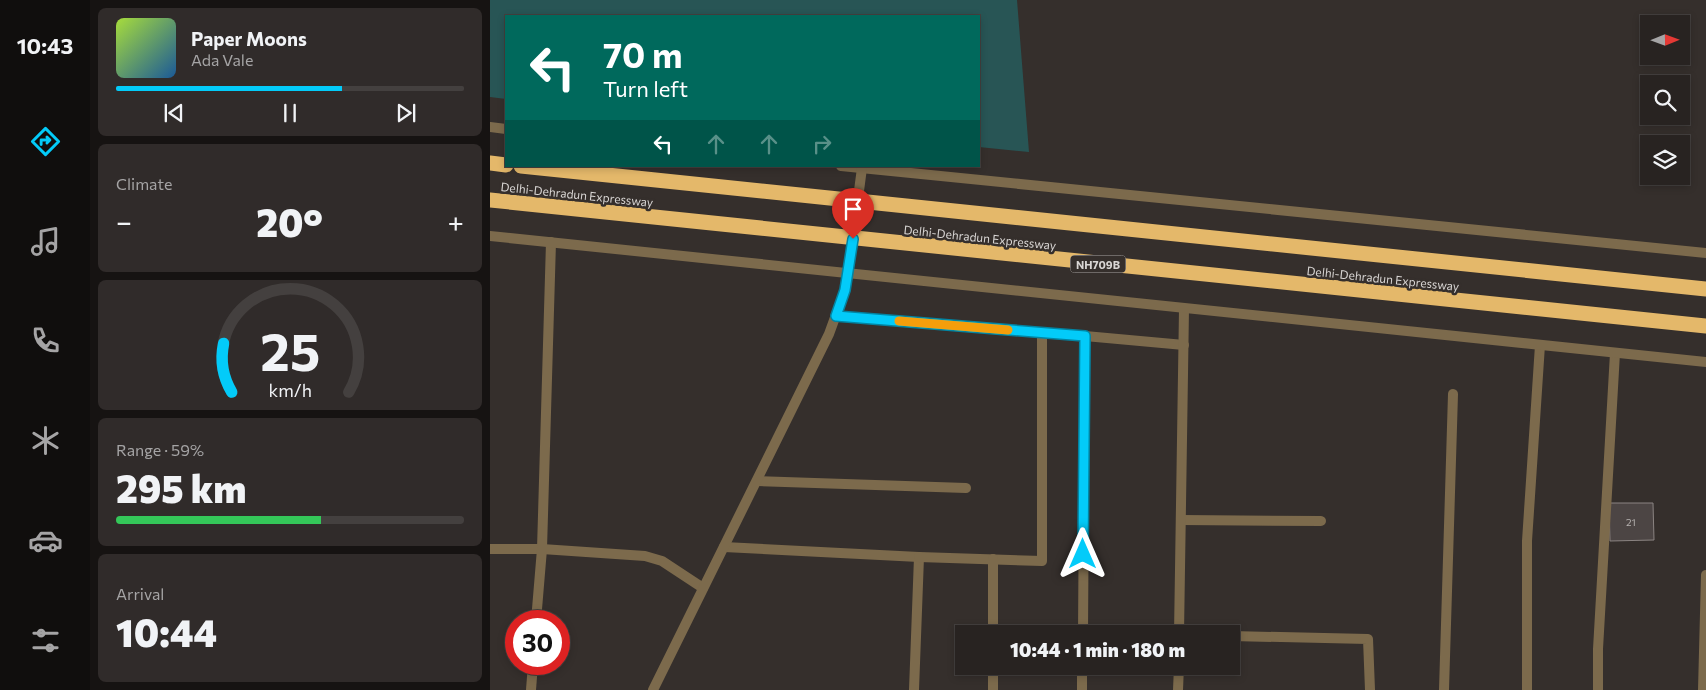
<!DOCTYPE html>
<meta charset="utf-8">
<style>
:root{--surface:#282321;--page:#302b2a;--text:#f1f3f6;--muted:#a5a4a5;--line:#44403f;--accent:#03cbf9}
body{margin:0;font-family:Commissioner,sans-serif;background:var(--page);color:var(--text);height:100vh;display:flex;flex-direction:column;font-size:19px;white-space:nowrap}
*{box-sizing:border-box;margin:0}
p{font-size:16px;color:var(--muted)}
.icon{flex:none;width:28px;height:28px;fill:none;stroke:currentColor;stroke-width:2;stroke-linecap:round;stroke-linejoin:round}
.map{position:relative;flex:1;overflow:hidden}
.panel{display:flex;flex-direction:column;gap:8px;padding:8px;background:#161312;width:400px}
.panel>*{flex:none}
.banner{position:absolute;left:15px;top:15px;width:475px;height:152px;border-radius:0px;box-shadow:0 2px 8px #0003,0 0 0 1px var(--line);background:#00695c;color:#fff;overflow:hidden}
.needle{width:32px;rotate:89deg}
.buttons{position:absolute;left:1150px;top:15px;display:grid;gap:10px}
.buttons a{display:grid;place-items:center;width:50px;height:50px;border-radius:0px;background:var(--surface);box-shadow:0 2px 8px #0003,0 0 0 1px var(--line);font-size:25px}
.speed{position:absolute;left:15px;top:610px;display:flex;gap:10px;font-size:25px;font-weight:700;text-align:center}
.speed>*{display:grid;place-content:center;width:65px;height:65px;border-radius:50%;background:var(--surface);box-shadow:0 2px 8px #0003,0 0 0 1px var(--line);line-height:1}
.speed .limit{border:8px solid #d22;background:#fff;color:#111}
.pin{position:absolute;display:grid;place-items:center;width:42px;height:42px;color:#fff;margin:-51px -21px;border-radius:50% 50% 50% 0;rotate:-45deg;box-shadow:0 0 5px #0007}
.pin .icon{rotate:45deg}
.me{position:absolute;width:55px;margin:-28px;rotate:0deg;stroke-linejoin:round;filter:drop-shadow(0 0 4px #0008)}
.turn{display:flex;align-items:center;gap:18px;height:105px;padding:0 15px;font-size:22px}
.turn .icon{width:65px;height:65px;stroke-width:2.5}
.turn b{display:block;font-size:35px;line-height:42px}
.lanes{display:flex;align-items:center;height:48px;padding:0 15px;background:#0003;justify-content:center;gap:25px;direction:ltr}
.lanes .off{opacity:.35}
.big{font-size:38px;font-weight:800;line-height:1.1}
.panel .card{flex:1;display:flex;flex-direction:column;justify-content:center;gap:8px;min-width:0;padding:0 18px;border-radius:8px;background:var(--page)}
.panel .dial{align-items:center;gap:0}
.dial svg{height:130px;overflow:visible;fill:none;stroke:var(--line);stroke-width:7;stroke-linecap:round;text-anchor:middle}
.dial text{fill:var(--text);stroke:none}
.song{display:flex;align-items:center;gap:15px}
.cover{width:60px;height:60px;border-radius:8px;background:linear-gradient(135deg,hsl(80 70% 55%),hsl(210 70% 35%))}
.played{height:5px;border-radius:2px;background:linear-gradient(90deg,var(--accent) 65%,var(--line) 65%)}
.keys{display:flex;justify-content:space-around;direction:ltr}
.heat{display:flex;justify-content:space-between;align-items:center;font-size:28px;direction:ltr}
.charge{height:8px;border-radius:4px;background:linear-gradient(90deg,#34c759 59%,var(--line) 0)}
.trip{position:absolute;left:465px;top:625px;width:285px;height:50px;border-radius:0px;background:var(--surface);box-shadow:0 2px 8px #0003,0 0 0 1px var(--line);font-weight:800;line-height:50px;text-align:center}
main{display:flex;flex:1;min-height:0}
.dock{display:flex;flex-direction:column;width:90px;justify-content:space-around;align-items:center;background:#100e0d;color:var(--muted)}
.dock .icon{width:35px;height:35px}
.dock .active{color:var(--accent)}
.dock b{font-size:22px;color:var(--text)}
.map>svg:first-child{display:block}
.water{fill:#285555}
.building{fill:#4c4544;stroke:#8b8482}
.lines{fill:none;stroke-linecap:round;stroke-linejoin:round}
.minor{stroke:#7c6a4c;stroke-width:10}
.tertiary{stroke:#7c6a4c;stroke-width:10}
.motorway{stroke:#e4b86a;stroke-width:15}
.motorway-bridge{stroke:#e4b86a;stroke-width:15}
.route-casing{stroke:#0284a2;stroke-width:12}
.route{stroke:#03cbf9;stroke-width:9}
.slow{stroke:#f59e0b;stroke-width:9}
.labels{text-anchor:middle;dominant-baseline:central;stroke-width:5;stroke-linejoin:round;paint-order:stroke}
.number-label{font-size:10px;fill:#b6b2b0}
.shield{fill:#352f2c;stroke:#a8a4a2;stroke-width:1}
.shield-label{font-size:11px;font-weight:bold;fill:#d9d6d4}
.street-label{font-size:12px;fill:#d9d6d4;stroke:#352f2c}
</style>
<main>
<nav class="dock">
<b>10:43</b>
<svg class="icon active" aria-label="directions" viewBox="0 0 24 24"><path d="M12 3l9 9-9 9-9-9zM9 14v-3h6M13 9l2 2-2 2"/></svg>
<svg class="icon" aria-label="music" viewBox="0 0 24 24"><path d="M9 18V5l10-2v13"/><circle cx="6" cy="18" r="3"/><circle cx="16" cy="16" r="3"/></svg>
<svg class="icon" aria-label="phone" viewBox="0 0 24 24"><path d="M5 4h4l2 5-3 2q2 4 5 5l2-3 5 2v4C11 20 4 13 5 4z"/></svg>
<svg class="icon" aria-label="climate" viewBox="0 0 24 24"><path d="M12 3v18M4 7l16 10M4 17L20 7"/></svg>
<svg class="icon" aria-label="car" viewBox="0 0 24 24"><path d="M5 17H2v-5l4-1 3-4h7l3 4 3 1v5h-3M9 17h6M6 11h13"/><circle cx="7" cy="17" r="2"/><circle cx="17" cy="17" r="2"/></svg>
<svg class="icon" aria-label="filters" viewBox="0 0 24 24"><path d="M4 7h16M4 17h16"/><circle cx="9" cy="7" r="2"/><circle cx="15" cy="17" r="2"/></svg>
</nav>
<section class="panel">
<div class="card">
<div class="song"><i class="cover"></i><div><b>Paper Moons</b><p>Ada Vale</p></div></div>
<div class="played"></div>
<div class="keys"><svg class="icon" aria-label="previous" viewBox="0 0 24 24"><path d="M18 5L8 12l10 7zM5 5v14"/></svg><svg class="icon" aria-label="pause" viewBox="0 0 24 24"><path d="M8 5v14M16 5v14"/></svg><svg class="icon" aria-label="next" viewBox="0 0 24 24"><path d="M6 5l10 7-10 7zM19 5v14"/></svg></div>
</div>
<div class="card"><p>Climate</p>
<div class="heat"><a>−</a><b class="big">20°</b><a>+</a></div>
</div>
<div class="card dial"><svg viewBox="0 0 100 80">
<path d="M14 69A42 42 0 1 1 86 69"/>
<path d="M14 69A42 42 0 0 1 9 39" stroke="#03cbf9"/>
<text x="50" y="56" font-size="32" font-weight="700">25</text>
<text x="50" y="72" font-size="11">km/h</text>
</svg></div>
<div class="card"><p>Range · 59%</p><b class="big">295 km</b><div class="charge"></div></div>
<div class="card"><p>Arrival</p><b class="big">10:44</b></div>
</section>
<div class="map">
<svg width="1216" height="690" viewBox="0 0 1216 690">
<rect width="100%" height="100%" fill="#352f2c"/>
<!-- water -->
<polygon class="water" points="0,0 527,0 539,152 489,147 489,16 16,16 16,99 0,97"/>
<!-- building -->
<polygon class="building" points="1119,503 1163,503 1164,540 1120,541"/>
<g class="lines">
<!-- minor -->
<g class="minor">
<polyline points="346,316 595,336 593,634"/>
<polyline points="595,336 694,345"/>
<polyline points="268,481 476,488"/>
<polyline points="691,520 831,521"/>
<polyline points="234,547 429,557 424,690"/>
<polyline points="0,549 52,549 155,556 172,561 213,588"/>
<polyline points="429,557 552,561 552,333"/>
<polyline points="46,621 52,549 61,242"/>
<polyline points="503,634 503,559"/>
<polyline points="689,634 694,309"/>
<polyline points="741,636 878,639 880,690"/>
<polyline points="41,690 43,664"/>
<polyline points="503,690 503,666"/>
<polyline points="592,690 592,666"/>
<polyline points="688,690 689,666"/>
<polyline points="954,690 963,394"/>
<polyline points="1037,690 1037,541 1050,345"/>
<polyline points="1108,690 1108,649 1125,353"/>
<polyline points="1213,690 1216,575"/>
</g>
<!-- tertiary -->
<g class="tertiary">
<polyline points="0,127 16,129"/>
<polyline points="351,166 1216,253"/>
<polyline points="0,236 1216,362"/>
<polyline points="163,690 339,334 355,290 358,274 372,168"/>
</g>
<!-- motorway -->
<polyline class="motorway" points="0,163 16,165"/>
<!-- motorway-bridge -->
<g class="motorway-bridge">
<polyline points="31,166 1216,289"/>
<polyline points="0,200 1216,326"/>
</g>
</g>
<g class="lines">
<!-- route casing -->
<g class="route-casing">
<polyline id="route" points="363,239 355,290 346,316 595,336 593,554"/>
</g>
<!-- route -->
<use href="#route" class="route"/>
<!-- slow -->
<polyline class="slow" points="409,321 518,330"/>
</g>
<g class="labels">
<!-- number labels -->
<g class="number-label">
<text x="1141" y="522">21</text>
</g>
<!-- shield labels -->
<rect class="shield" x="580.5" y="255.5" width="55" height="17" rx="4"/>
<g class="shield-label">
<text x="608" y="264">NH709B</text>
</g>
<!-- street labels -->
<g class="street-label">
<text transform="translate(87 194) rotate(6)">Delhi-Dehradun Expressway</text>
<text transform="translate(490 237) rotate(6)">Delhi-Dehradun Expressway</text>
<text transform="translate(893 278) rotate(6)">Delhi-Dehradun Expressway</text>
</g>
</g>
</svg>
<div class="buttons">
<a><svg class="needle" viewBox="-14 -14 28 28"><path d="M0-13l5 13h-10z" fill="#e53935"/><path d="M0 13l5-13h-10z" fill="#a5a4a5"/></svg></a>
<a><svg class="icon" aria-label="search" viewBox="0 0 24 24"><circle cx="10" cy="10" r="6"/><path d="M15 15l6 6"/></svg></a>
<a><svg class="icon" aria-label="layers" viewBox="0 0 24 24"><path d="M12 4l9 5-9 5-9-5zM3 14l9 5 9-5"/></svg></a>
</div>
<div class="speed"><div class="limit">30</div></div>
<div class="pin" style="left:363px;top:239px;background:#d93025"><svg class="icon" aria-label="arrive" viewBox="0 0 24 24"><path d="M6 21V4h12l-3 4 3 4H6"/></svg></div>
<svg class="me" style="left:593px;top:554px" viewBox="-20 -20 40 40"><path d="M0-17L14 15 0 8-14 15z" fill="#03cbf9" stroke="#fff" stroke-width="4"/></svg>
<div class="trip">10:44 · 1 min · 180 m</div>
<div class="banner">
<div class="turn"><svg class="icon" aria-label="left" viewBox="0 0 24 24"><path d="M17 20v-9H6M10 6l-5 5 5 5"/></svg><div><b>70 m</b>Turn left</div></div>
<div class="lanes"><svg class="icon" aria-label="left" viewBox="0 0 24 24"><path d="M17 20v-9H6M10 6l-5 5 5 5"/></svg><svg class="icon off" aria-label="ahead" viewBox="0 0 24 24"><path d="M12 20V5M6 11l6-6 6 6"/></svg><svg class="icon off" aria-label="ahead" viewBox="0 0 24 24"><path d="M12 20V5M6 11l6-6 6 6"/></svg><svg class="icon off" aria-label="right" viewBox="0 0 24 24"><path d="M7 20v-9h11M14 6l5 5-5 5"/></svg></div>
</div>
</div>
</main>
